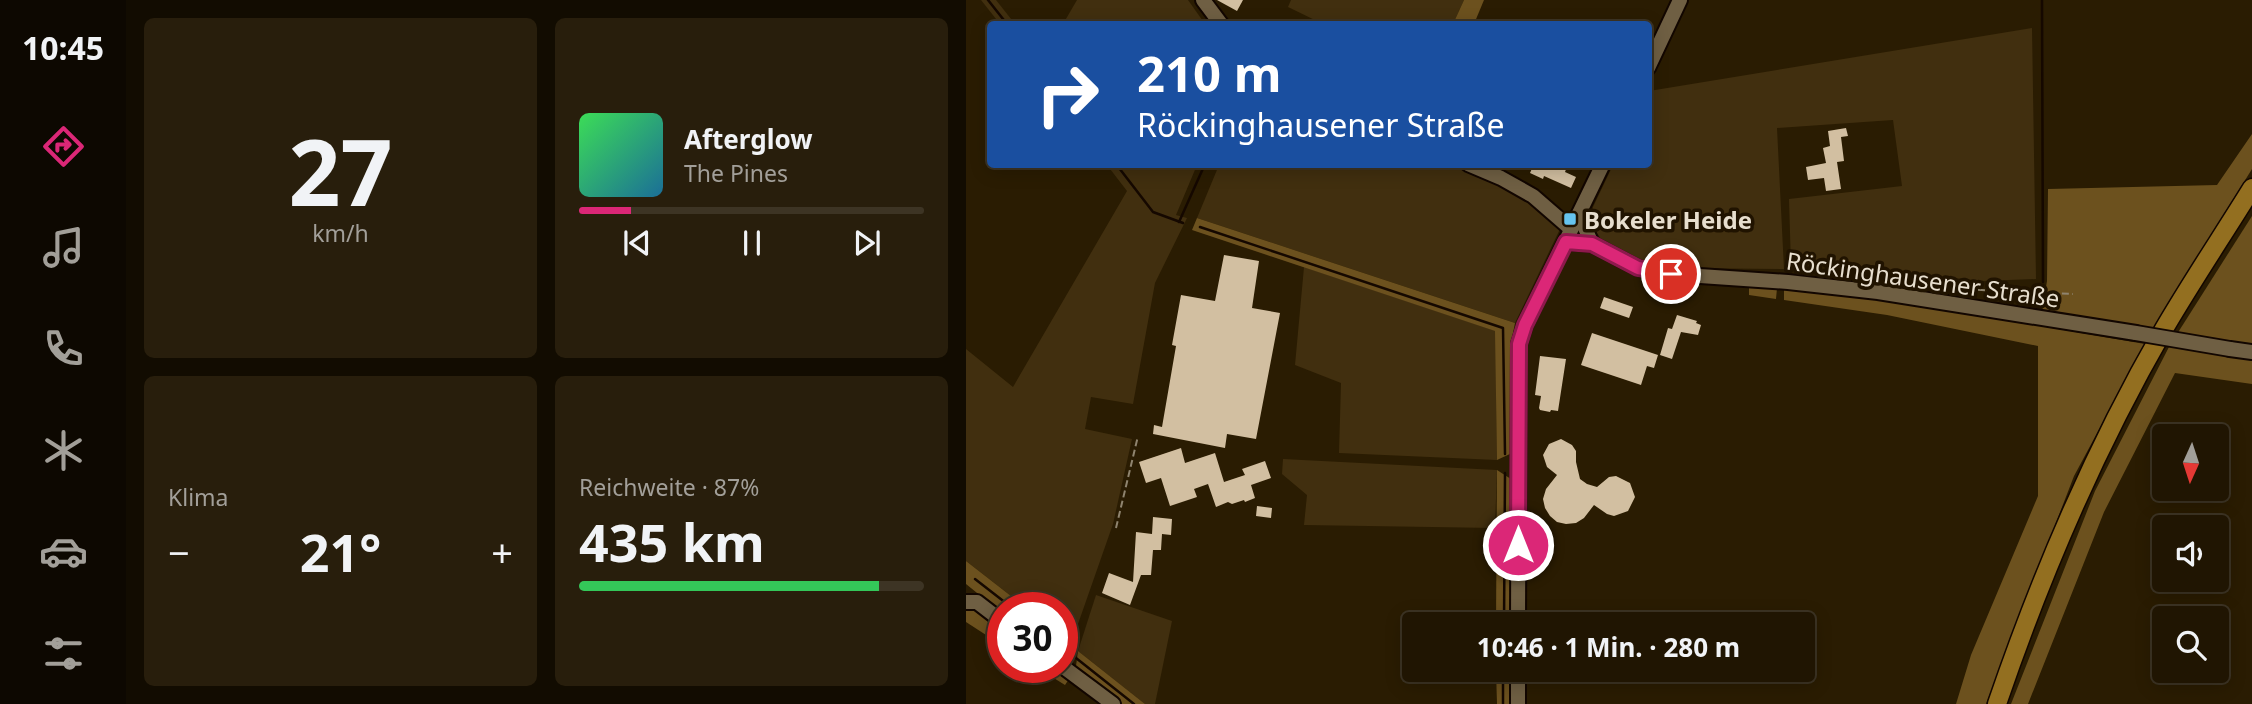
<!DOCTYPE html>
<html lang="de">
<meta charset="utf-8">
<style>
:root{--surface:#201502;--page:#281e0c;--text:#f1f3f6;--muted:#a29f99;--line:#3d3424;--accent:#db2777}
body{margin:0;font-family:"Noto Sans",sans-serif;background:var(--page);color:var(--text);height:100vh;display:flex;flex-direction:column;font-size:26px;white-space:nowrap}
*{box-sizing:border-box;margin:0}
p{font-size:23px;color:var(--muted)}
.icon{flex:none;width:38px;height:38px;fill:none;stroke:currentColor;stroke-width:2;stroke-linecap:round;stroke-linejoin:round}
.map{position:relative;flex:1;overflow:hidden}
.panel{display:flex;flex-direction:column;gap:18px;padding:18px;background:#120c01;width:840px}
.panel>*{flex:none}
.top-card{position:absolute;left:21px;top:21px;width:665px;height:147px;border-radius:7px;box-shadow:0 4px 18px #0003,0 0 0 2px var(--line);background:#1a4fa0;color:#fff;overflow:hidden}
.needle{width:46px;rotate:183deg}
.tools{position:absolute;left:1186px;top:424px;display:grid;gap:14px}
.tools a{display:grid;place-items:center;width:77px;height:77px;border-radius:7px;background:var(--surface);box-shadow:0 4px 18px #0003,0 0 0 2px var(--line);font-size:35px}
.speed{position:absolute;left:21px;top:592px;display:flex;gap:14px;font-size:35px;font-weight:700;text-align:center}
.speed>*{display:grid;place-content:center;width:91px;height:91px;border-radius:50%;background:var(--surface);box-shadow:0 4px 18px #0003,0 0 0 2px var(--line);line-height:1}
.speed .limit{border:10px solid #d22;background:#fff;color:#111}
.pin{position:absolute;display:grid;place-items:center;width:60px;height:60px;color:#fff;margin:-30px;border:4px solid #fff;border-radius:50%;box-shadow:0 2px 7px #0007}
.me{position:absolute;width:77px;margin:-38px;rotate:0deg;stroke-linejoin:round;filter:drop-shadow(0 0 5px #0008)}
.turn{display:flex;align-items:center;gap:24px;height:147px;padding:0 35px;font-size:32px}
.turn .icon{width:91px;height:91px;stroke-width:2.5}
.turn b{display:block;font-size:49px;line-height:60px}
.big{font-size:52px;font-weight:700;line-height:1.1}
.panel .widget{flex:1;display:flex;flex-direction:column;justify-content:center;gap:10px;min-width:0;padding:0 24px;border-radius:10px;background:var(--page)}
.panel .dial{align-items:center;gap:0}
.dial b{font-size:91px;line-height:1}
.song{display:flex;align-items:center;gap:21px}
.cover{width:84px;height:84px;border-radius:10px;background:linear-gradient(135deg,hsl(130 70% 55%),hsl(200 70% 35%))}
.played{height:7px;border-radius:4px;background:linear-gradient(90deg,var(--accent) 15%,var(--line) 15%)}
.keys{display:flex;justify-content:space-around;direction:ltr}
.heat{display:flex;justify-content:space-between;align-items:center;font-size:38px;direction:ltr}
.charge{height:10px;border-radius:5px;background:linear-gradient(90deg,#34c759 87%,var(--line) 0)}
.panel .tiles{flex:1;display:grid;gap:18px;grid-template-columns:repeat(2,1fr)}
.trip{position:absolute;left:436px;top:612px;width:413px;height:70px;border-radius:7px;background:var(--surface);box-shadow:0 4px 18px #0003,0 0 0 2px var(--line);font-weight:700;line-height:70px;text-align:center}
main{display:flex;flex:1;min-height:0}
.dock{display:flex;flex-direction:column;width:126px;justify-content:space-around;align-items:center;background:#0d0801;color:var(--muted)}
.dock .icon{width:49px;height:49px}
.dock .selected{color:var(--accent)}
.dock b{font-size:32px;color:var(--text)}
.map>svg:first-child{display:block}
.green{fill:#412f0f}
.forest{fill:#6c511e}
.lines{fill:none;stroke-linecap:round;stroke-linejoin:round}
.stream{stroke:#150800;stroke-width:2.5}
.building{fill:#d2bfa1}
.minor-casing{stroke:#120600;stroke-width:18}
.major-casing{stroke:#120600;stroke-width:21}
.path{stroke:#8f846f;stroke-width:2;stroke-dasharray:7 3.5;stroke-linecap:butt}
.minor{stroke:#6f5f43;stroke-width:14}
.major{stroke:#936f20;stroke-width:18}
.minor-bridge-casing{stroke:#120600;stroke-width:18;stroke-linecap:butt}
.minor-bridge{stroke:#6f5f43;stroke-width:14}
.route-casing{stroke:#8e194d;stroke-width:18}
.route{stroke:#db2777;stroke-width:12}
.poi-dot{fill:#66c4ef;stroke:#201300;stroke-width:2.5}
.labels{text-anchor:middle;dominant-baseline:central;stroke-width:7;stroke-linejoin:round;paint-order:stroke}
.poi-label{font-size:24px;font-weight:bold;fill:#e7dece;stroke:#201300;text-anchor:start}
.street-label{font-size:24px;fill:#e7dece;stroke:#201300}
</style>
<main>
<nav class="dock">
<b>10:45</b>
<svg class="icon selected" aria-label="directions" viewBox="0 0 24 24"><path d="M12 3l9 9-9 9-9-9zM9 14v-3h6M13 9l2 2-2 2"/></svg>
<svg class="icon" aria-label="music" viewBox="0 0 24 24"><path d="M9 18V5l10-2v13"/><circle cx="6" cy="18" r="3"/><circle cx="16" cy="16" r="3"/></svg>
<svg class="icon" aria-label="phone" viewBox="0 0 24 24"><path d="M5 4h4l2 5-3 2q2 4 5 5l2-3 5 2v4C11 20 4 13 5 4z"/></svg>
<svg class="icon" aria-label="climate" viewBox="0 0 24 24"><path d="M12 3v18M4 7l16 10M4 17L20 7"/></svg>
<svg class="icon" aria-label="car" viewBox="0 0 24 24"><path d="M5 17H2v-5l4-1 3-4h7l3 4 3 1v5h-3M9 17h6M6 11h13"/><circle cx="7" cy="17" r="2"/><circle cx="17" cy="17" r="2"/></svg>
<svg class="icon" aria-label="filters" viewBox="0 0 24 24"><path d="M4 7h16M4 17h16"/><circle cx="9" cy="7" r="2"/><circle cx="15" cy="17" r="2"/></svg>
</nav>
<section class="panel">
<div class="tiles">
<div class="widget dial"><b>27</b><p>km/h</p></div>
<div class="widget">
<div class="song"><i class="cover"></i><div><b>Afterglow</b><p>The Pines</p></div></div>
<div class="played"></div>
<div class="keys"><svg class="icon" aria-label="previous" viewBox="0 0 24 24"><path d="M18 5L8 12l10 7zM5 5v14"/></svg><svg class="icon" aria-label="pause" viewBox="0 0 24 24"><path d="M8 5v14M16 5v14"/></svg><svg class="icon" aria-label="next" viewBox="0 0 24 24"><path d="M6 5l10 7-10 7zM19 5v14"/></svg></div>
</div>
<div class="widget"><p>Klima</p>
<div class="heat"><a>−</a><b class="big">21°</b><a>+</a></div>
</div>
<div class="widget"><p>Reichweite · 87%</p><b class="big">435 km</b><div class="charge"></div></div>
</div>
</section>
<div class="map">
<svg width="1286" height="704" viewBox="0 0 1286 704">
<rect width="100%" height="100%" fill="#2a1c02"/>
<!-- green -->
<g class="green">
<polygon points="15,0 30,0 49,24 34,24"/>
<polygon points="111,0 222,0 239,24 97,24"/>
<polygon points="325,0 498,0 487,24 357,24 322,7"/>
<polygon points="1066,28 1070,279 1017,281 901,269 825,266 823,199 936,186 927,120 811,128 818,269 705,268 674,260 635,239 627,227 625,218 627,207 647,165 682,164 683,91"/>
<polygon points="484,164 532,185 565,204 594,229 549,323 231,218 253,165"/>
<polygon points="141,165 231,165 210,215 221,218 189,283 167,404 125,397 119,429 166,439 147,524 105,644 96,637 96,607 59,607 0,561 0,349 47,387 161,191"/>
<polygon points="338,267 530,331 531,460 373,453 375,383 329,365"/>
<polygon points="317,459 531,470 529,528 338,525 341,495 316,474"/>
<polygon points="130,595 206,621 189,704 179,704 112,651"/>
</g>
<!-- forest -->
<g class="forest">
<polygon points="498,0 518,0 508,24 487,24"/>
<polygon points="1286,134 1286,169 1187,328 1076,311 1081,281 1082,189 1251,185"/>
<polygon points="1286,216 1286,346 1211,334"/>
<polygon points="231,218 549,323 545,343 546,453 531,460 529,331 226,230"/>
<polygon points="783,285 811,288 810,299 783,295"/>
<polygon points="818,288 923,300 1179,344 1108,476 1020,704 990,704 1005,655 1072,496 1072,346 921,315 818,300"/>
<polygon points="1204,345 1286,358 1286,384 1209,373 1138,512 1062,704 1045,704 1129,491"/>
<polygon points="531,470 548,481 548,625 530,625"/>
<polygon points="0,561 59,607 37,607 37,614 0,584"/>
<polygon points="0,610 12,610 37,629 37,646 0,622"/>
<polygon points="112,651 179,704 154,704 114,674 110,666"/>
<polygon points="70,667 87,667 103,679 99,685"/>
<polygon points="530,670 548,670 548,704 531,704"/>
</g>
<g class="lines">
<!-- stream -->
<g class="stream">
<polyline points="22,0 41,24"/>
<polyline points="1076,0 1077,282"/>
<polyline points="150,164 187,212 217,223"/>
<polyline points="213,222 239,164"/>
<polyline points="234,227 537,328 539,454"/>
<polyline points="9,579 45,607"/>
<polyline points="538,625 539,473"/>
<polyline points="96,647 102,651"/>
<polyline points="110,658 168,704"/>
<polyline points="537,704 537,670"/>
</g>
</g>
<!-- building -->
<g class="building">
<polygon points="251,0 277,0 271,11"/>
<polygon points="880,128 882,136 875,137 878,161 871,162 875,189 860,191 858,178 842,180 840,167 860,163 857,148 864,146 862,131"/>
<polygon points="568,164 584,170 587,164 602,164 599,172 610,177 605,188 578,176 577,179 564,173"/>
<polygon points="258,255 293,261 286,308 314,313 290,439 261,434 259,448 187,434 188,425 196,427 210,346 206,345 215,295 249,301"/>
<polygon points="638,297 667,307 663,318 634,308"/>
<polygon points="711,315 731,321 730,323 735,325 732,335 715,332 706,359 694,355 702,328 706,329"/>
<polygon points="626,333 692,355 688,368 681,366 675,385 615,365"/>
<polygon points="574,356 600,359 592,411 585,410 584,412 574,410 573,408 575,396 569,395"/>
<polygon points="595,439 606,445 610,451 610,462 614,479 621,484 631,487 643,477 650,476 664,483 669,497 662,511 648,516 641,514 628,505 618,518 610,523 600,524 591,522 584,516 579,508 577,499 580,489 591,475 581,467 577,455 583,444"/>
<polygon points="215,448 219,463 249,453 258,482 279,475 276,469 299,461 305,478 285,485 289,498 279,502 278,500 266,504 262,502 250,507 242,484 228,489 231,497 204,506 195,478 180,483 173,462"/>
<polygon points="291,506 306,508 305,518 290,516"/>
<polygon points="187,517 206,519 205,535 196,534 195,550 187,550 185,575 175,575 164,605 136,593 143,573 167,582 170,532 186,534"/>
</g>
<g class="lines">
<!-- minor casing -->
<g class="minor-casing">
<g id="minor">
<polyline points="237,0 255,24"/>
<polyline points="682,68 714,0"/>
<polyline points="502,164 535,178 567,196 605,229"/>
<polyline points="613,214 626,244"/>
<polyline points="600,242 626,244 672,268 705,274 822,282 912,292 1170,333"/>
<polyline points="1264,349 1286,352"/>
<polyline points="0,602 11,602 37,622"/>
<polyline points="552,625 553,344 559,325 637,164"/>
<polyline points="96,666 147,704"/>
<polyline points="552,670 552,704"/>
</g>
</g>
<!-- major casing -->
<g class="major-casing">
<path id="major" d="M1031,704c44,-129 99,-257 167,-375 28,-48 59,-94 88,-141"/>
</g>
<!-- path -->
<g class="path">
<polyline points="970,288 1107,294"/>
<polyline points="150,528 172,436"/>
</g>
<!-- minor -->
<use href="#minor" class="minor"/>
<!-- major -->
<use href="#major" class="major"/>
<!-- minor-bridge casing -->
<g class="minor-bridge-casing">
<polyline id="minor-bridge" points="1170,333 1264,349"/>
</g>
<!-- minor-bridge -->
<use href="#minor-bridge" class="minor-bridge"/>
</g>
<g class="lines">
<!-- route casing -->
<g class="route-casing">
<polyline id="route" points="552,545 553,344 559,325 600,242 626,244 672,268 705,274"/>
</g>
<!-- route -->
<use href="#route" class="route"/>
</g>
<!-- markers -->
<rect class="poi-dot" x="597" y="212" width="14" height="14" rx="3.5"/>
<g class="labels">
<!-- poi labels -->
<g class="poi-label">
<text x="618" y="219">Bokeler Heide</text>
</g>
<!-- street labels -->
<g class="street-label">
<text transform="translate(957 279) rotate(8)">Röckinghausener Straße</text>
</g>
</g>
</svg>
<div class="tools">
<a><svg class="needle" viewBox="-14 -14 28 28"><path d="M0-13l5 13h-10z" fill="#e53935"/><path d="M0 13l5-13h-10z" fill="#a29f99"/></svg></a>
<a><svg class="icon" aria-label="sound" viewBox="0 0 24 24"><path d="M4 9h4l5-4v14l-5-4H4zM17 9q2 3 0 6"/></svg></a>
<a><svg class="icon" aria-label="search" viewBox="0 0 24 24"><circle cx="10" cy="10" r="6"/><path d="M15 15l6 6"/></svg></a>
</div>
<div class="speed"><div class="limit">30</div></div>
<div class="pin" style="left:705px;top:274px;background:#d93025"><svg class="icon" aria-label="arrive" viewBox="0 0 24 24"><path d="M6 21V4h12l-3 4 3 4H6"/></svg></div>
<svg class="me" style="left:552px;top:545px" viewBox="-20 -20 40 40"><circle r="17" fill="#db2777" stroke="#fff" stroke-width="3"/><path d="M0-11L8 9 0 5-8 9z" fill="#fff"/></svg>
<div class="trip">10:46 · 1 Min. · 280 m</div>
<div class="top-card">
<div class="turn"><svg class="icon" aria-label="right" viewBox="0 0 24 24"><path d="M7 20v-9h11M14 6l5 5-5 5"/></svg><div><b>210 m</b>Röckinghausener Straße</div></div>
</div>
</div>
</main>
